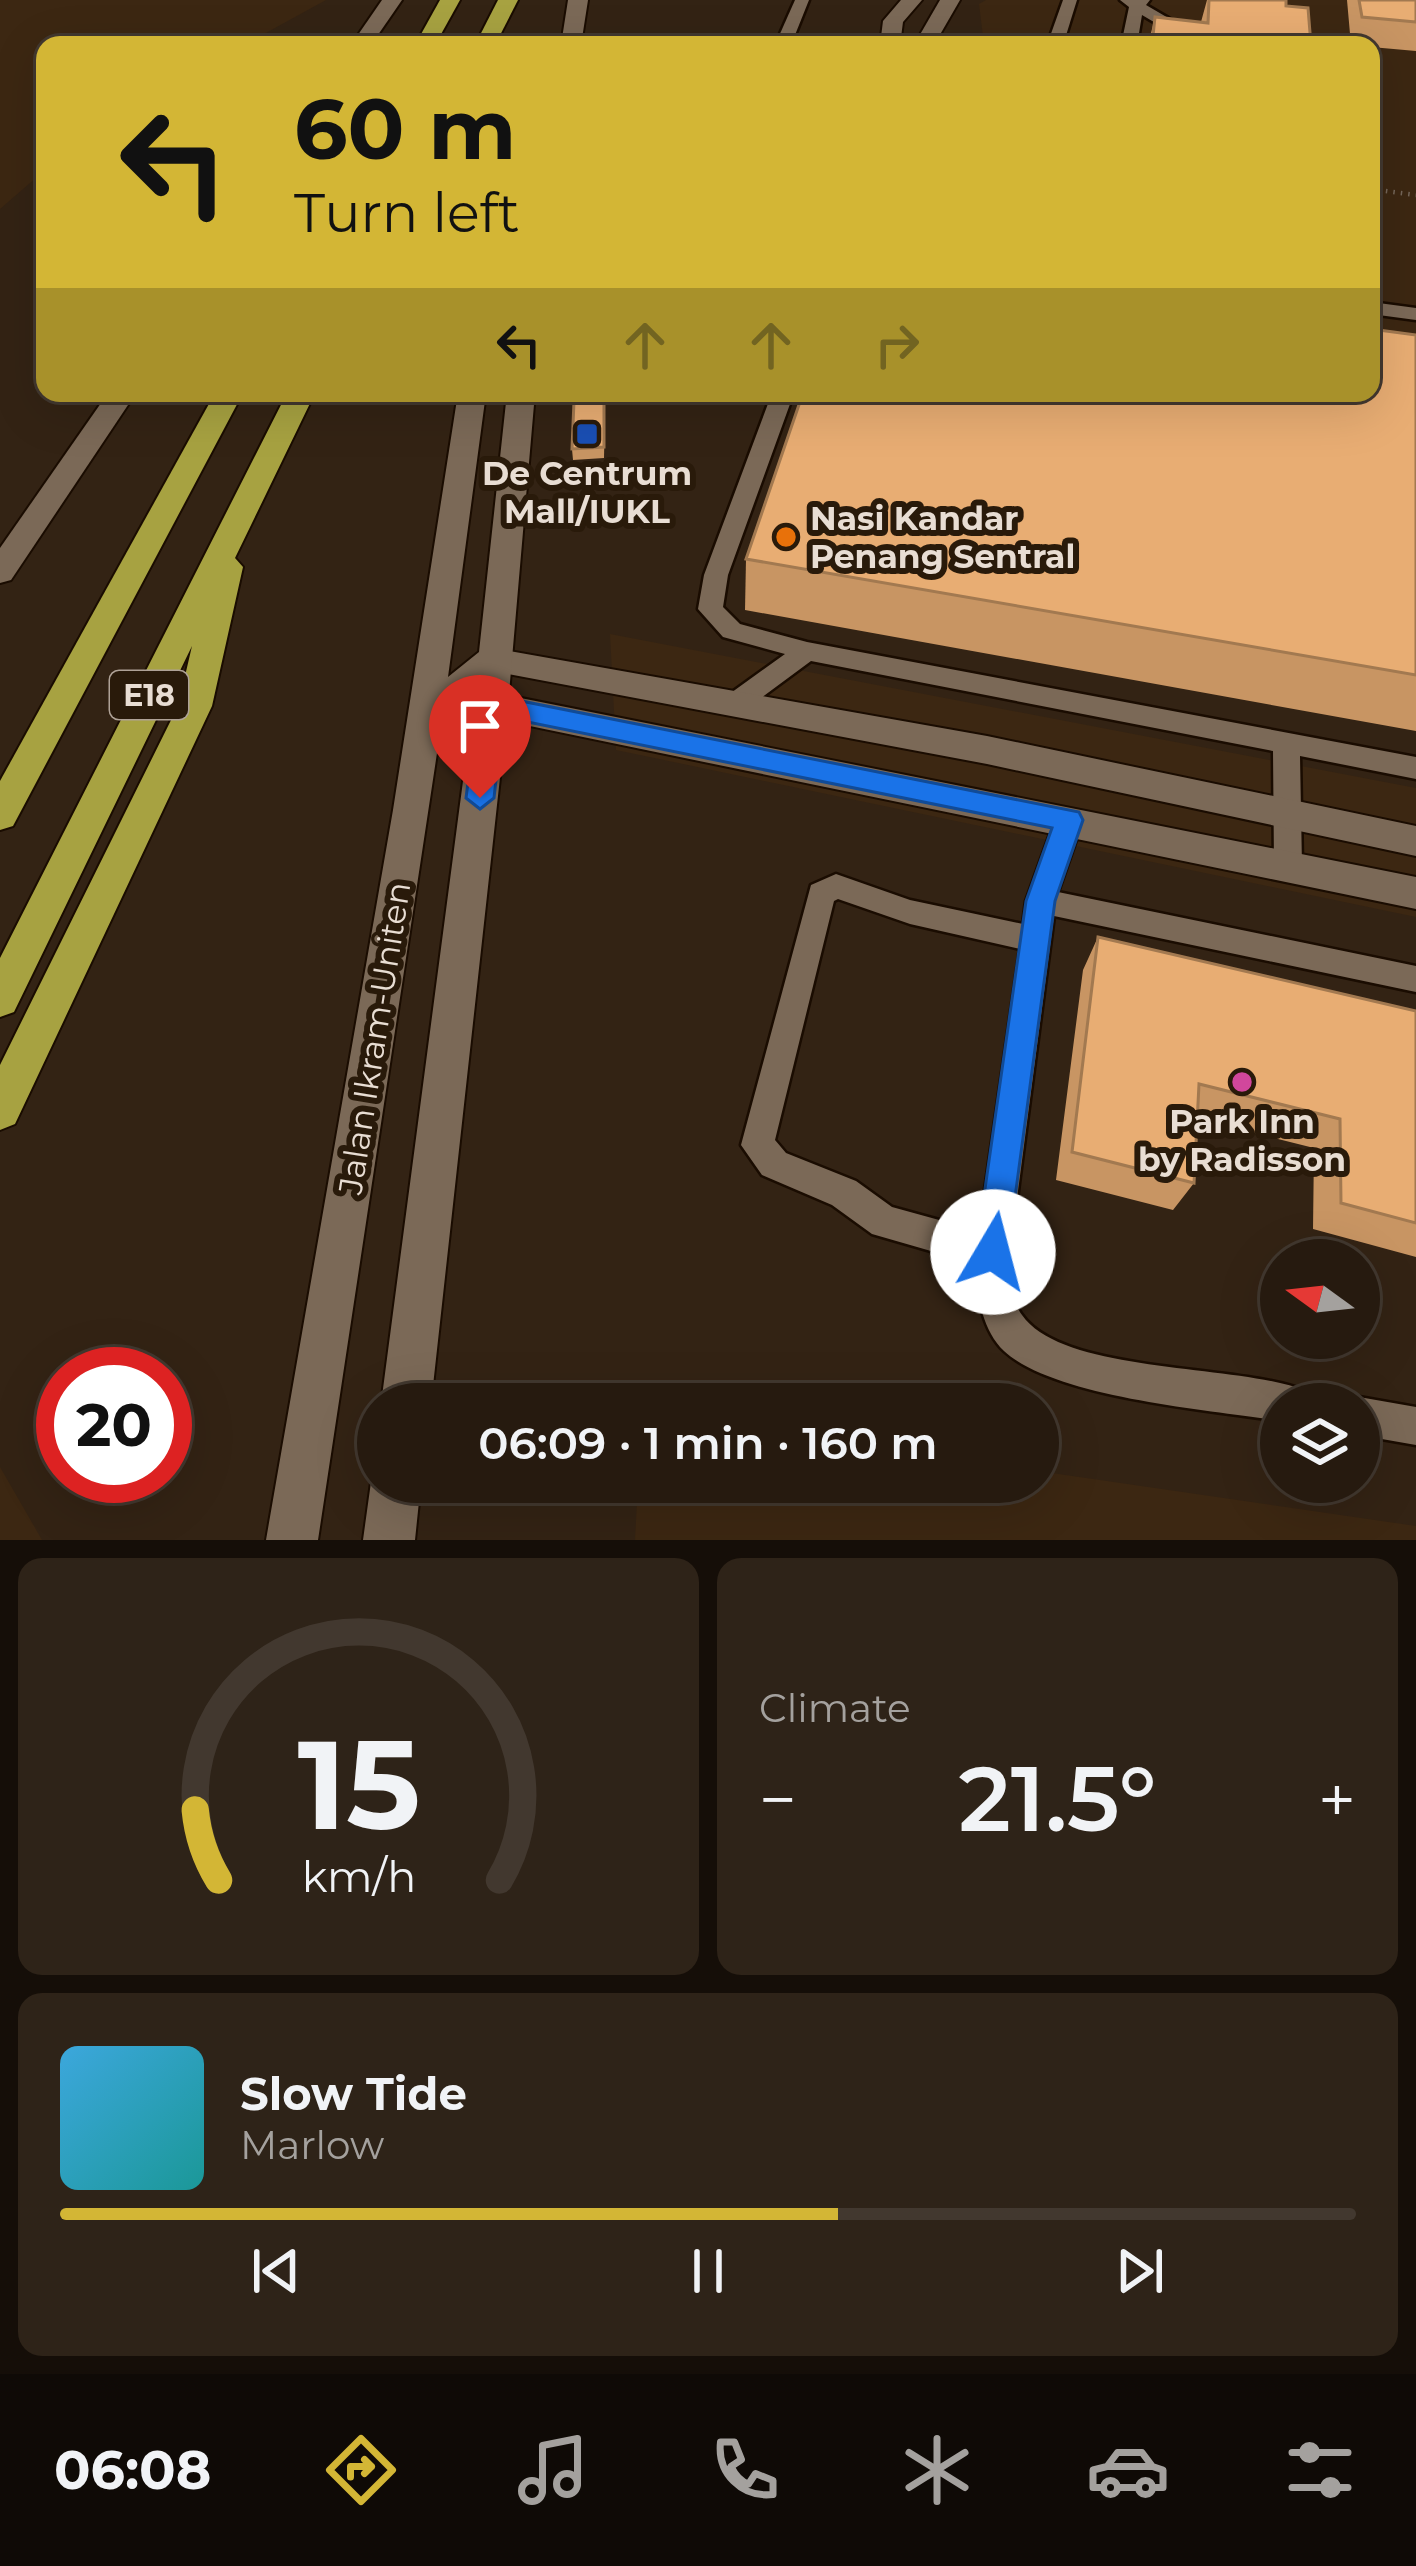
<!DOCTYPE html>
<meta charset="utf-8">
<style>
:root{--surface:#261a0f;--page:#2e2318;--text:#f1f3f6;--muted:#a4a19e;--line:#42382f;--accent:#d3b635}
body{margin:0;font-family:Montserrat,sans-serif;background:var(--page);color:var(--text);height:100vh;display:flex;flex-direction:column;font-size:45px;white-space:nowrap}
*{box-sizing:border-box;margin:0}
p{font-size:39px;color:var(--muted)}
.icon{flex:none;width:66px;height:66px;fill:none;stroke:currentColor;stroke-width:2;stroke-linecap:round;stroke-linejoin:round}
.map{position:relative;height:1540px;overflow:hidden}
.panel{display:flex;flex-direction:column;gap:18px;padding:18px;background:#150e08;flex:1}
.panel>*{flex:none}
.hud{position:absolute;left:36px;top:36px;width:1344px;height:366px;border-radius:24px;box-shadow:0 12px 48px #0002,0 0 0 3px var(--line);background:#d3b635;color:#111;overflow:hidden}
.needle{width:78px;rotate:285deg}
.controls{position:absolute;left:1260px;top:1239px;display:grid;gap:24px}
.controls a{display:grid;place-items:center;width:120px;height:120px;border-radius:50%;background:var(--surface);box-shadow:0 12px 48px #0002,0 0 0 3px var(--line);font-size:60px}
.speed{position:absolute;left:36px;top:1347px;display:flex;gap:24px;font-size:60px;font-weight:700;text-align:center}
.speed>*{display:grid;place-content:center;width:156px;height:156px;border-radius:50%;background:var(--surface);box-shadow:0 12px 48px #0002,0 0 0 3px var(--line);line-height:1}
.speed .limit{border:18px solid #d22;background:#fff;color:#111}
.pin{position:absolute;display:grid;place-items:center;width:102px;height:102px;color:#fff;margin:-123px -51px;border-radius:50% 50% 50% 0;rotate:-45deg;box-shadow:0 0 12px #0007}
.pin .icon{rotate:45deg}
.me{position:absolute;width:132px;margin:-66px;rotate:8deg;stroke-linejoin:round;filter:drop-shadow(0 0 9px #0008)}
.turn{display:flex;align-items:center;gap:42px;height:252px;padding:0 60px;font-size:54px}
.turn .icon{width:156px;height:156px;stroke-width:2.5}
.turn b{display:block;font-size:84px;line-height:102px}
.lanes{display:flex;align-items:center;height:114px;padding:0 60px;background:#0003;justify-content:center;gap:60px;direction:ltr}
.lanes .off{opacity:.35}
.big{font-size:90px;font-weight:600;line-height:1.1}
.panel .tile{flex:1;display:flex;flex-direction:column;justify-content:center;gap:18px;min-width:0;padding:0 42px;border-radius:24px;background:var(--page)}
.panel .dial{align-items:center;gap:0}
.dial svg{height:312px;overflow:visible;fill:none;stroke:var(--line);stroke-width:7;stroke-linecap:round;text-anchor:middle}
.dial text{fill:var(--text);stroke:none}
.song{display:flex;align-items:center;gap:36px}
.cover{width:144px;height:144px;border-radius:18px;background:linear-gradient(135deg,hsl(200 70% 55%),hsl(180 70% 35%))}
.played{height:12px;border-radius:6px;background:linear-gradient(90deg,var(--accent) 60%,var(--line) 60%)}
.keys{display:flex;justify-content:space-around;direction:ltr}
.heat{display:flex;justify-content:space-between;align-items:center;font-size:66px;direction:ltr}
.panel .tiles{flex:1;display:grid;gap:18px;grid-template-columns:1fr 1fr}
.tile:last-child{grid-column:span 2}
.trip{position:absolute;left:357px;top:1383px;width:702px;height:120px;border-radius:60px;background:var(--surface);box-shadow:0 12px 48px #0002,0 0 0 3px var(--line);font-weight:600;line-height:120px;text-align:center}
.tab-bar{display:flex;height:192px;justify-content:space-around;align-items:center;background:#0f0a06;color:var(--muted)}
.tab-bar .icon{width:84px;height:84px}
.tab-bar .current{color:var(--accent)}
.tab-bar b{font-size:54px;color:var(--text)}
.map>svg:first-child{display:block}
.built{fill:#3c2712}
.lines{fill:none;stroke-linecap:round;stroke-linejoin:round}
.lane-casing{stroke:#1a0c01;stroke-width:5}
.street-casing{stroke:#1a0c01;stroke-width:4}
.secondary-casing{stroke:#1a0c01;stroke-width:4}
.highway-casing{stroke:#1a0c01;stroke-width:4}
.path{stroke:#746659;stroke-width:4.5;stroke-dasharray:1.5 6;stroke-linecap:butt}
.lane{fill:#7b6957;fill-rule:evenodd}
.street{fill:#7b6957;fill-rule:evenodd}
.secondary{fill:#7b6957;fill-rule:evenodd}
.highway{fill:#a7a241;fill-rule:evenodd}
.wall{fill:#c89563}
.building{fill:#e8ad73;stroke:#a27950;stroke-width:3}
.route{fill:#1a73e8;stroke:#114b97;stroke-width:3}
.transit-dot{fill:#1a4fb4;stroke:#291a0a;stroke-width:4.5}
.food-dot{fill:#e8710a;stroke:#291a0a;stroke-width:4.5}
.hotel-dot{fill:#d1479c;stroke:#291a0a;stroke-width:4.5}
.labels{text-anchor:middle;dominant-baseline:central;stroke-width:12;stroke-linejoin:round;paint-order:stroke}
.shield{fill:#291a0a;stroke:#afa297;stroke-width:3}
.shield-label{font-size:30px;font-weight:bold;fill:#e8ddd3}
.poi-label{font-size:33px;font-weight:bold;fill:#e8ddd3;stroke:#291a0a}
.street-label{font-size:33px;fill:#e8ddd3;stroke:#291a0a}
</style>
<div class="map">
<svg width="1416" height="1540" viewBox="0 0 1416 1540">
<rect width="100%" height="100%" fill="#332314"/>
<!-- built -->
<g class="built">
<polygon points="0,0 326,0 244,45 45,45 45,170 0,209"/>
<polygon points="986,0 1416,0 1416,350 1371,344 1371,45 984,45 979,4"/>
<polygon points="610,634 1416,788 1416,917 616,750"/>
<polygon points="0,1467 42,1540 0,1540"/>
<polygon points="1038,1471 1416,1526 1416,1540 635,1540 638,1482 1038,1482"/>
</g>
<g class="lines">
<!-- lane casing -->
<g class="lane-casing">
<g id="lane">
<polygon points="795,0 809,0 791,45 775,45"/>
<polygon points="1063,0 1077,0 1063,45 1047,45"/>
<polygon points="1120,0 1150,0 1146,5 1194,33 1196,45 1180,45 1181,38 1142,15 1137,45 1121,45 1129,7"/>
<polygon points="1371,302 1416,308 1416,320 1371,314"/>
<polygon points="772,393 794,393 728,575 723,607 740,624 807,642 1416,757 1416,779 1300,756 1302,866 1298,874 1288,878 1278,874 1274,866 1273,751 811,661 746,709 728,709 724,702 728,695 785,654 723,637 698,609 704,575"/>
<path d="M1069,809l10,3 4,8 -25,72 358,74v26l-362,-76 -44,336c1,21 -1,46 12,63 42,60 217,48 284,76l5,13h-30v17c-70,-11 -226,-23 -277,-70 -22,-21 -28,-58 -28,-87l-104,-30 -40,-29 -70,-30 -21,-30 70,-260 25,-11 74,26 113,24 3,-23 29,-81 4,-8zM838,899l72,25 110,25 -41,282 -87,-24 -36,-26 -70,-28 -11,-13 59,-239z"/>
<polygon points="1359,1397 1416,1407 1416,1445 1359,1435 1359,1404 1345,1404"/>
</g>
</g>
<!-- street casing -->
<g class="street-casing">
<g id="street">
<polygon points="382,0 402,0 371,45 351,45"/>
<polygon points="901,0 922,0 903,22 900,45 880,45 883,21"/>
<polygon points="940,0 960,0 934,45 914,45"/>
<polygon points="108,393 136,393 11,580 0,583 0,548"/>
<polygon points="493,648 987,736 1416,826 1416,856 987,764 481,669 476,660 481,651"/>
<polygon points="491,692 1416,877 1416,909 491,718 479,714 474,705 479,696"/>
</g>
</g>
<!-- secondary casing -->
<g class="secondary-casing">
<g id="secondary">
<polygon points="568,0 588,0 581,45 561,45"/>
<polygon points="458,393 486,393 448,677 479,652 507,393 535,393 508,705 431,1404 381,1404 475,690 449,749 437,753 318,1540 266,1540 393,810"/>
<polygon points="378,1464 378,1482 421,1482 415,1540 363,1540 371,1482"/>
</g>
</g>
<!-- highway casing -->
<g class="highway-casing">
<g id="highway">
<polygon points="440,0 460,0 435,45 415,45"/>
<polygon points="498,0 518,0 495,45 475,45"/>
<polygon points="362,37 371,45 351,45 355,39"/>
<polygon points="215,393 243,393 13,826 0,830 0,781"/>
<polygon points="287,393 315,393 235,558 243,567 212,706 15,1124 0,1130 0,1065 178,706 192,646 14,1012 0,1017 0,958"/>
</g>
</g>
<!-- path -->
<polyline class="path" points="1371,189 1416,195"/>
<!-- lane -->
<use href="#lane" class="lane"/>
<!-- street -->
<use href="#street" class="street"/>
<!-- secondary -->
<use href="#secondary" class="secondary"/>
<!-- highway -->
<use href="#highway" class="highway"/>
</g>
<!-- wall -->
<g class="wall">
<polygon points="1207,0 1286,0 1286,6 1311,45 1148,45 1155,17 1201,22"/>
<polygon points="1347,0 1416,0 1416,51 1371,47 1371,45 1351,45"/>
<polygon points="1416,335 1416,731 745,610 746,559"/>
<polygon points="605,410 604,458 573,460 572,449"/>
<polygon points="1098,937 1416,1011 1416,1257 1313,1229 1314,1148 1197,1119 1194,1183 1173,1210 1056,1180 1083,970"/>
</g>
<!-- building -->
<g class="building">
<polygon points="1209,0 1286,0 1286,6 1308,8 1311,45 1152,45 1155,17 1208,23"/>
<polygon points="1359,0 1416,0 1416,22 1362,17"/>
<polygon points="1371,329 1416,335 1416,675 746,559 803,393 1371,393"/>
<polygon points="604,400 604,447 572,449 574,401"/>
<polygon points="1098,937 1416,1011 1416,1223 1341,1203 1340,1119 1199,1084 1194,1183 1072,1152"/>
</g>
<!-- route -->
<polygon class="route" points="491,695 1079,812 1083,820 1055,901 1006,1264 993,1269 981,1264 976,1252 1026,901 1052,828 503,717 494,798 480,809 466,798 478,705"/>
<!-- markers -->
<rect class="transit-dot" x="575" y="422" width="24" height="24" rx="6"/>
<circle class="food-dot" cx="786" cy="537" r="12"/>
<circle class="hotel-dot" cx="1242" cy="1082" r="12"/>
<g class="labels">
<!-- shield labels -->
<rect class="shield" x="110" y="671" width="78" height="48" rx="9"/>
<g class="shield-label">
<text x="149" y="695">E18</text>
</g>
<!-- poi labels -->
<g class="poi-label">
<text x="587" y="473">De Centrum<tspan x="587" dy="38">Mall/IUKL</tspan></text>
<text x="810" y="518" text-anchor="start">Nasi Kandar<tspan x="810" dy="38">Penang Sentral</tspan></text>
<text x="1242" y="1121">Park Inn<tspan x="1242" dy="38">by Radisson</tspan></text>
</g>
<!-- street labels -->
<g class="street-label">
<text transform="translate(374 1038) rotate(-81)">Jalan Ikram-Uniten</text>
</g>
</g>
</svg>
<div class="controls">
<a><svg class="needle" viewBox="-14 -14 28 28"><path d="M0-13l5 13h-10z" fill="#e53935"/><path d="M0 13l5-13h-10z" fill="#a4a19e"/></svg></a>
<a><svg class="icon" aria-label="layers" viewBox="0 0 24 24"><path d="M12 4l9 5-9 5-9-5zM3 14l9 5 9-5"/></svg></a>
</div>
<div class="speed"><div class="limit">20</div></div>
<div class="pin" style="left:480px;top:798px;background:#d93025"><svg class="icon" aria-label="arrive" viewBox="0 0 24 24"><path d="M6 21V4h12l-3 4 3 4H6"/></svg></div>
<svg class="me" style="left:993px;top:1252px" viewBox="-20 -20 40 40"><circle r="19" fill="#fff"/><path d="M0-13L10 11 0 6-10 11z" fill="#1a73e8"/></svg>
<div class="trip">06:09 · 1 min · 160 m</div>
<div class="hud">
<div class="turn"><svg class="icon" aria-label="left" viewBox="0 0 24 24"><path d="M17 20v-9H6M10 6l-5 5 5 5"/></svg><div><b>60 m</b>Turn left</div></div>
<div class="lanes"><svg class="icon" aria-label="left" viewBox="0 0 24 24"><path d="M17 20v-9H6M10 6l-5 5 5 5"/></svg><svg class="icon off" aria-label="ahead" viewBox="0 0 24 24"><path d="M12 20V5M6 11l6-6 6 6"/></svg><svg class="icon off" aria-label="ahead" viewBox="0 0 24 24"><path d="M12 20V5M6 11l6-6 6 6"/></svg><svg class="icon off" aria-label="right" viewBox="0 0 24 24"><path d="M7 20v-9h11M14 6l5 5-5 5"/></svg></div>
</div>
</div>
<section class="panel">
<div class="tiles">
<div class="tile dial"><svg viewBox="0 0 100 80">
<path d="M14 69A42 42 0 1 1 86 69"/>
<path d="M14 69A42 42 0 0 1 8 51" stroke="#d3b635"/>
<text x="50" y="56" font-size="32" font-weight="700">15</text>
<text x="50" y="72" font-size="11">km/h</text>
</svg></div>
<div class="tile"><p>Climate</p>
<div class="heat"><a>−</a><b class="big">21.5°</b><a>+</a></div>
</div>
<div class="tile">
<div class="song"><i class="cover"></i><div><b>Slow Tide</b><p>Marlow</p></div></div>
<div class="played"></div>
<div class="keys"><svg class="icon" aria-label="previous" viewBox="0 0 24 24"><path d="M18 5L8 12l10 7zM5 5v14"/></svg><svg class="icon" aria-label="pause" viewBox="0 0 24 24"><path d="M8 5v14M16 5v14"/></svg><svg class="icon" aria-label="next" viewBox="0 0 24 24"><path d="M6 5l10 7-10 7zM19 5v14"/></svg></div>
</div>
</div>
</section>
<nav class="tab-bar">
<b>06:08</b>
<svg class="icon current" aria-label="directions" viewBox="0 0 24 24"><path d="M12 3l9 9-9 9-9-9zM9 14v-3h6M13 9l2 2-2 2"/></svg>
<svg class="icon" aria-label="music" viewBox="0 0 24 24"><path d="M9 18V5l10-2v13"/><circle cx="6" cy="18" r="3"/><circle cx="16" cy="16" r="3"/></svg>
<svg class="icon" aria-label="phone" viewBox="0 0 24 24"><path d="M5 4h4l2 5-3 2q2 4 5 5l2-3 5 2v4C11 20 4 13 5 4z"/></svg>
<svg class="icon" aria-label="climate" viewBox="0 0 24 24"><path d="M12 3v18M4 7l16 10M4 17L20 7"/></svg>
<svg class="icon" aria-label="car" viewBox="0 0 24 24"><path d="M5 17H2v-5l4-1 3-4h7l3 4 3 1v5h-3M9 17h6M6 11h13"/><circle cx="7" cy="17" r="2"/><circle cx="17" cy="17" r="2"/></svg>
<svg class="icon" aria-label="filters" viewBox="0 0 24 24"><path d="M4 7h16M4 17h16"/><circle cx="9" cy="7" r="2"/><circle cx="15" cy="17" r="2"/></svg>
</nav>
